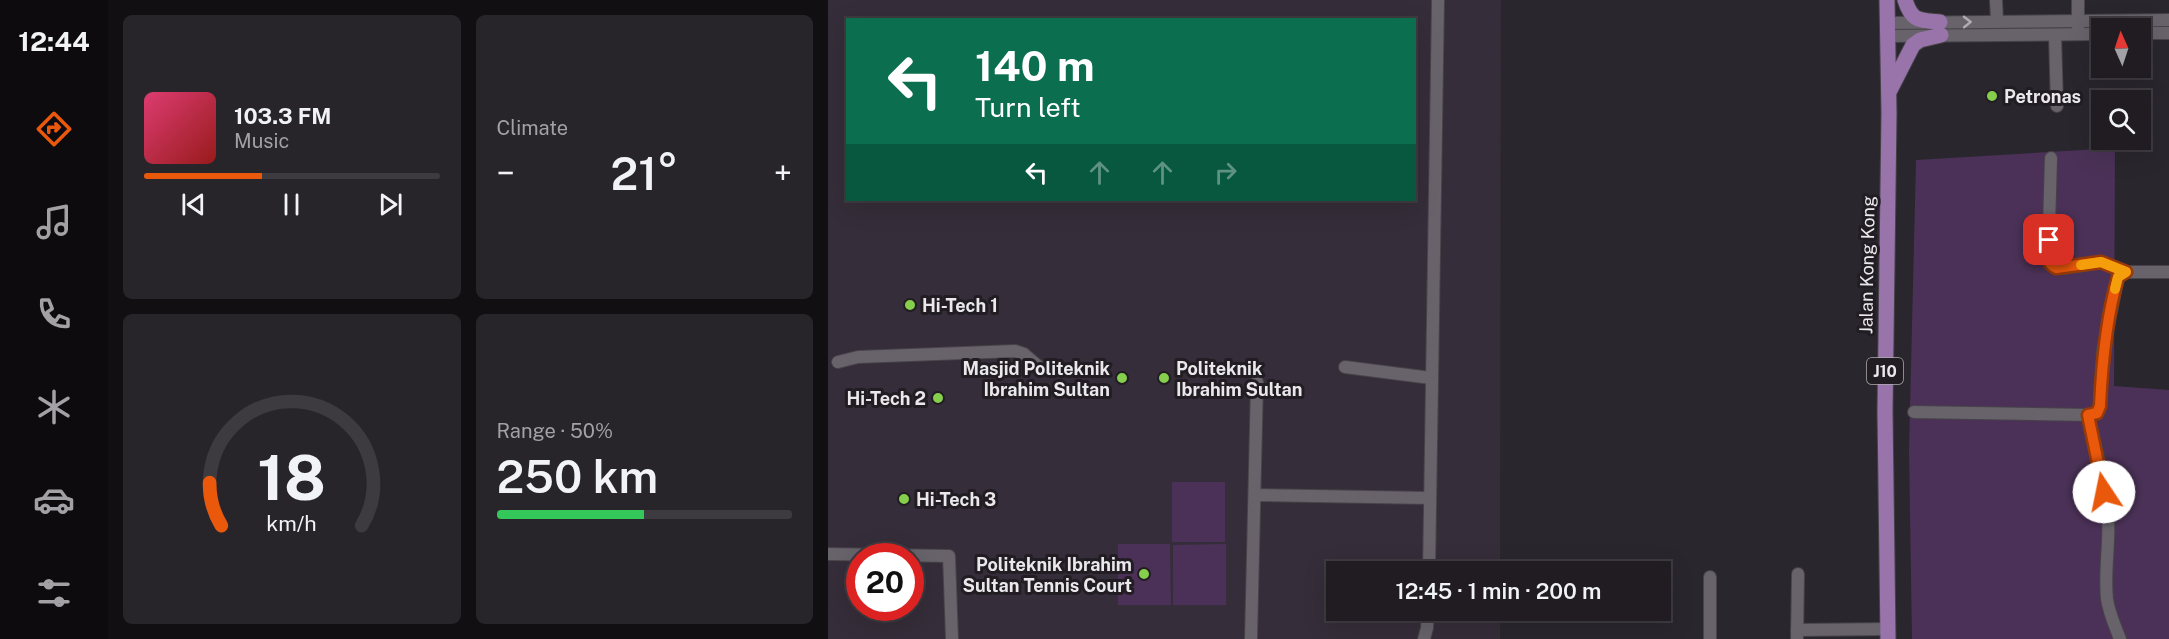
<!DOCTYPE html>
<meta charset="utf-8">
<style>
:root{--surface:#201c22;--page:#28252a;--text:#f1f3f6;--muted:#a2a1a5;--line:#3d3a40;--accent:#ea580c}
body{margin:0;font-family:"Public Sans",sans-serif;background:var(--page);color:var(--text);height:100vh;display:flex;flex-direction:column;font-size:22px;white-space:nowrap}
*{box-sizing:border-box;margin:0}
p{font-size:20px;color:var(--muted)}
.icon{flex:none;width:33px;height:33px;fill:none;stroke:currentColor;stroke-width:2;stroke-linecap:round;stroke-linejoin:round}
.map{position:relative;flex:1;overflow:hidden}
.side{display:flex;flex-direction:column;gap:15px;padding:15px;background:#120f13;width:720px}
.side>*{flex:none}
.hud{position:absolute;left:18px;top:18px;width:570px;height:183px;border-radius:0px;box-shadow:0 6px 24px #0002,0 0 0 2px var(--line);background:#0b6e4f;color:#fff;overflow:hidden}
.needle{width:39px;rotate:357deg}
.fabs{position:absolute;left:1263px;top:18px;display:grid;gap:12px}
.fabs a{display:grid;place-items:center;width:60px;height:60px;border-radius:0px;background:var(--surface);box-shadow:0 6px 24px #0002,0 0 0 2px var(--line);font-size:30px}
.speed{position:absolute;left:18px;top:543px;display:flex;gap:12px;font-size:30px;font-weight:700;text-align:center}
.speed>*{display:grid;place-content:center;width:78px;height:78px;border-radius:50%;background:var(--surface);box-shadow:0 6px 24px #0002,0 0 0 2px var(--line);line-height:1}
.speed .limit{border:9px solid #d22;background:#fff;color:#111}
.pin{position:absolute;display:grid;place-items:center;width:51px;height:51px;color:#fff;margin:-26px;border-radius:12px;box-shadow:0 3px 9px #0006}
.me{position:absolute;width:66px;margin:-33px;rotate:349deg;stroke-linejoin:round;filter:drop-shadow(0 0 4px #0008)}
.turn{display:flex;align-items:center;gap:21px;height:126px;padding:0 30px;font-size:27px}
.turn .icon{width:78px;height:78px;stroke-width:2.5}
.turn b{display:block;font-size:42px;line-height:51px}
.lanes{display:flex;align-items:center;height:57px;padding:0 30px;background:#0003;justify-content:center;gap:30px;direction:ltr}
.lanes .off{opacity:.35}
.big{font-size:45px;font-weight:600;line-height:1.1}
.side .tile{flex:1;display:flex;flex-direction:column;justify-content:center;gap:9px;min-width:0;padding:0 21px;border-radius:9px;background:var(--page)}
.side .dial{align-items:center;gap:0}
.dial svg{height:156px;overflow:visible;fill:none;stroke:var(--line);stroke-width:7;stroke-linecap:round;text-anchor:middle}
.dial text{fill:var(--text);stroke:none}
.song{display:flex;align-items:center;gap:18px}
.cover{width:72px;height:72px;border-radius:9px;background:linear-gradient(135deg,hsl(340 70% 55%),hsl(0 70% 35%))}
.played{height:6px;border-radius:3px;background:linear-gradient(90deg,var(--accent) 40%,var(--line) 40%)}
.keys{display:flex;justify-content:space-around;direction:ltr}
.heat{display:flex;justify-content:space-between;align-items:center;font-size:33px;direction:ltr}
.charge{height:9px;border-radius:4px;background:linear-gradient(90deg,#34c759 50%,var(--line) 0)}
.side .tiles{flex:1;display:grid;gap:15px;grid-template-columns:repeat(2,1fr)}
.trip{position:absolute;left:498px;top:561px;width:345px;height:60px;border-radius:0px;background:var(--surface);box-shadow:0 6px 24px #0002,0 0 0 2px var(--line);font-weight:600;line-height:60px;text-align:center}
main{display:flex;flex:1;min-height:0}
.tab-bar{display:flex;flex-direction:column;width:108px;justify-content:space-around;align-items:center;background:#0d0b0e;color:var(--muted)}
.tab-bar .icon{width:42px;height:42px}
.tab-bar .current{color:var(--accent)}
.tab-bar b{font-size:27px;color:var(--text)}
.map>svg:first-child{display:block}
.built{fill:#352d39;fill-rule:evenodd}
.green{fill:#4b3157}
.lines{fill:none;stroke-linecap:round;stroke-linejoin:round}
.minor-casing{stroke:#474349;stroke-width:14}
.major-casing{stroke:#474349;stroke-width:17}
.minor{stroke:#68636b;stroke-width:12}
.major{stroke:#9974ab;stroke-width:15}
.oneway{stroke:#b0acb2}
.route-casing{stroke:#983908;stroke-width:15}
.route{stroke:#ea580c;stroke-width:10}
.slow{stroke:#f59e0b;stroke-width:10}
.poi-dot{fill:#85cf4c;stroke:#211d23;stroke-width:2}
.labels{text-anchor:middle;dominant-baseline:central;stroke-width:6;stroke-linejoin:round;paint-order:stroke}
.shield{fill:#211d23;stroke:#aeabb0;stroke-width:1.5}
.shield-label{font-size:16px;font-weight:bold;fill:#ebe8ec}
.poi-label{font-size:18px;font-weight:bold;fill:#ebe8ec;stroke:#211d23;text-anchor:start}
.street-label{font-size:18px;fill:#ebe8ec;stroke:#211d23}
</style>
<main>
<nav class="tab-bar">
<b>12:44</b>
<svg class="icon current" aria-label="directions" viewBox="0 0 24 24"><path d="M12 3l9 9-9 9-9-9zM9 14v-3h6M13 9l2 2-2 2"/></svg>
<svg class="icon" aria-label="music" viewBox="0 0 24 24"><path d="M9 18V5l10-2v13"/><circle cx="6" cy="18" r="3"/><circle cx="16" cy="16" r="3"/></svg>
<svg class="icon" aria-label="phone" viewBox="0 0 24 24"><path d="M5 4h4l2 5-3 2q2 4 5 5l2-3 5 2v4C11 20 4 13 5 4z"/></svg>
<svg class="icon" aria-label="climate" viewBox="0 0 24 24"><path d="M12 3v18M4 7l16 10M4 17L20 7"/></svg>
<svg class="icon" aria-label="car" viewBox="0 0 24 24"><path d="M5 17H2v-5l4-1 3-4h7l3 4 3 1v5h-3M9 17h6M6 11h13"/><circle cx="7" cy="17" r="2"/><circle cx="17" cy="17" r="2"/></svg>
<svg class="icon" aria-label="filters" viewBox="0 0 24 24"><path d="M4 7h16M4 17h16"/><circle cx="9" cy="7" r="2"/><circle cx="15" cy="17" r="2"/></svg>
</nav>
<section class="side">
<div class="tiles">
<div class="tile">
<div class="song"><i class="cover"></i><div><b>103.3 FM</b><p>Music</p></div></div>
<div class="played"></div>
<div class="keys"><svg class="icon" aria-label="previous" viewBox="0 0 24 24"><path d="M18 5L8 12l10 7zM5 5v14"/></svg><svg class="icon" aria-label="pause" viewBox="0 0 24 24"><path d="M8 5v14M16 5v14"/></svg><svg class="icon" aria-label="next" viewBox="0 0 24 24"><path d="M6 5l10 7-10 7zM19 5v14"/></svg></div>
</div>
<div class="tile"><p>Climate</p>
<div class="heat"><a>−</a><b class="big">21°</b><a>+</a></div>
</div>
<div class="tile dial"><svg viewBox="0 0 100 80">
<path d="M14 69A42 42 0 1 1 86 69"/>
<path d="M14 69A42 42 0 0 1 8 47" stroke="#ea580c"/>
<text x="50" y="56" font-size="32" font-weight="700">18</text>
<text x="50" y="72" font-size="11">km/h</text>
</svg></div>
<div class="tile"><p>Range · 50%</p><b class="big">250 km</b><div class="charge"></div></div>
</div>
</section>
<div class="map">
<svg width="1341" height="639" viewBox="0 0 1341 639">
<rect width="100%" height="100%" fill="#2a262d"/>
<!-- built -->
<path class="built" d="M0,0h673l-1,571 -164,1v38l164,1v28h-672zM20,20h566v180h-566zM32,556h50v52h-50z"/>
<!-- green -->
<g class="green">
<polygon points="1287,148 1286,386 1341,390 1341,639 1084,639 1081,450 1088,160"/>
<rect x="344" y="482" width="53" height="60"/>
<polygon points="290,544 342,544 343,605 290,605"/>
<polygon points="398,544 398,605 345,605 345,545"/>
</g>
<g class="lines">
<!-- minor casing -->
<g class="minor-casing">
<g id="minor">
<polyline points="1168,0 1169,21"/>
<polyline points="1250,0 1250,29"/>
<polyline points="1060,23 1341,20"/>
<polyline points="1312,33 1341,33"/>
<polyline points="1227,35 1229,106"/>
<polyline points="1060,36 1274,34"/>
<polyline points="1223,158 1220,261 1223,265 1236,268 1273,262 1297,272"/>
<polyline points="10,362 30,357 187,351 196,354 210,366"/>
<polyline points="517,367 603,378"/>
<polyline points="1086,412 1260,415 1269,413 1272,406 1275,350 1290,277 1297,272 1341,272"/>
<path d="M1260,415c7,33 18,67 20,101 2,27 -4,55 -1,83 2,14 8,27 13,40"/>
<polyline points="427,495 601,498"/>
<polyline points="0,554 121,556 124,639"/>
<polyline points="601,572 610,0"/>
<polyline points="969,630 1060,629"/>
<polyline points="423,639 429,382"/>
<polyline points="596,639 599,628 600,610"/>
<polyline points="882,639 882,577"/>
<polyline points="969,639 970,574"/>
</g>
</g>
<!-- major casing -->
<g class="major-casing">
<g id="major">
<polyline points="1059,0 1061,113 1057,411 1060,639"/>
<path d="M1077,0c7,22 14,20 35,22"/>
<polyline points="1062,90 1085,45 1092,40 1113,35"/>
</g>
</g>
<!-- minor -->
<use href="#minor" class="minor"/>
<!-- major -->
<use href="#major" class="major"/>
</g>
<!-- one-way arrows -->
<defs><path id="oneway-chevron" d="M-2-3.5L2.5 0L-2 3.5" fill="none" stroke-width="1.6" stroke-linecap="round" stroke-linejoin="round" transform="scale(1.5)"/></defs>
<use class="oneway" href="#oneway-chevron" transform="translate(1139 22) rotate(-1)"/>
<g class="lines">
<!-- route casing -->
<g class="route-casing">
<path id="route" d="M1221,240c-1,11 -4,23 7,28l45,-6 25,10 -8,5c-12,42 -16,85 -18,129l-3,7 -9,2 16,77"/>
</g>
<!-- route -->
<use href="#route" class="route"/>
<!-- slow -->
<polyline class="slow" points="1253,265 1273,262 1298,272 1290,277 1287,289"/>
</g>
<!-- markers -->
<g class="poi-dot">
<circle cx="1164" cy="96" r="6"/>
<circle cx="82" cy="305" r="6"/>
<circle cx="294" cy="378" r="6"/>
<circle cx="336" cy="378" r="6"/>
<circle cx="110" cy="398" r="6"/>
<circle cx="76" cy="499" r="6"/>
<circle cx="316" cy="574" r="6"/>
</g>
<g class="labels">
<!-- shield labels -->
<rect class="shield" x="1039" y="358" width="36" height="26" rx="4.5"/>
<g class="shield-label">
<text x="1057" y="371">J10</text>
</g>
<!-- poi labels -->
<g class="poi-label">
<text x="1176" y="96">Petronas</text>
<text x="94" y="305">Hi-Tech 1</text>
<text x="282" y="368" text-anchor="end">Masjid Politeknik<tspan x="282" dy="21">Ibrahim Sultan</tspan></text>
<text x="348" y="368">Politeknik<tspan x="348" dy="21">Ibrahim Sultan</tspan></text>
<text x="98" y="398" text-anchor="end">Hi-Tech 2</text>
<text x="88" y="499">Hi-Tech 3</text>
<text x="304" y="564" text-anchor="end">Politeknik Ibrahim<tspan x="304" dy="21">Sultan Tennis Court</tspan></text>
</g>
<!-- street labels -->
<g class="street-label">
<text transform="translate(1039 265) rotate(-89)">Jalan Kong Kong</text>
</g>
</g>
</svg>
<div class="fabs">
<a><svg class="needle" viewBox="-14 -14 28 28"><path d="M0-13l5 13h-10z" fill="#e53935"/><path d="M0 13l5-13h-10z" fill="#a2a1a5"/></svg></a>
<a><svg class="icon" aria-label="search" viewBox="0 0 24 24"><circle cx="10" cy="10" r="6"/><path d="M15 15l6 6"/></svg></a>
</div>
<div class="speed"><div class="limit">20</div></div>
<div class="pin" style="left:1221px;top:240px;background:#d93025"><svg class="icon" aria-label="arrive" viewBox="0 0 24 24"><path d="M6 21V4h12l-3 4 3 4H6"/></svg></div>
<svg class="me" style="left:1276px;top:492px" viewBox="-20 -20 40 40"><circle r="19" fill="#fff"/><path d="M0-13L10 11 0 6-10 11z" fill="#ea580c"/></svg>
<div class="trip">12:45 · 1 min · 200 m</div>
<div class="hud">
<div class="turn"><svg class="icon" aria-label="left" viewBox="0 0 24 24"><path d="M17 20v-9H6M10 6l-5 5 5 5"/></svg><div><b>140 m</b>Turn left</div></div>
<div class="lanes"><svg class="icon" aria-label="left" viewBox="0 0 24 24"><path d="M17 20v-9H6M10 6l-5 5 5 5"/></svg><svg class="icon off" aria-label="ahead" viewBox="0 0 24 24"><path d="M12 20V5M6 11l6-6 6 6"/></svg><svg class="icon off" aria-label="ahead" viewBox="0 0 24 24"><path d="M12 20V5M6 11l6-6 6 6"/></svg><svg class="icon off" aria-label="right" viewBox="0 0 24 24"><path d="M7 20v-9h11M14 6l5 5-5 5"/></svg></div>
</div>
</div>
</main>
